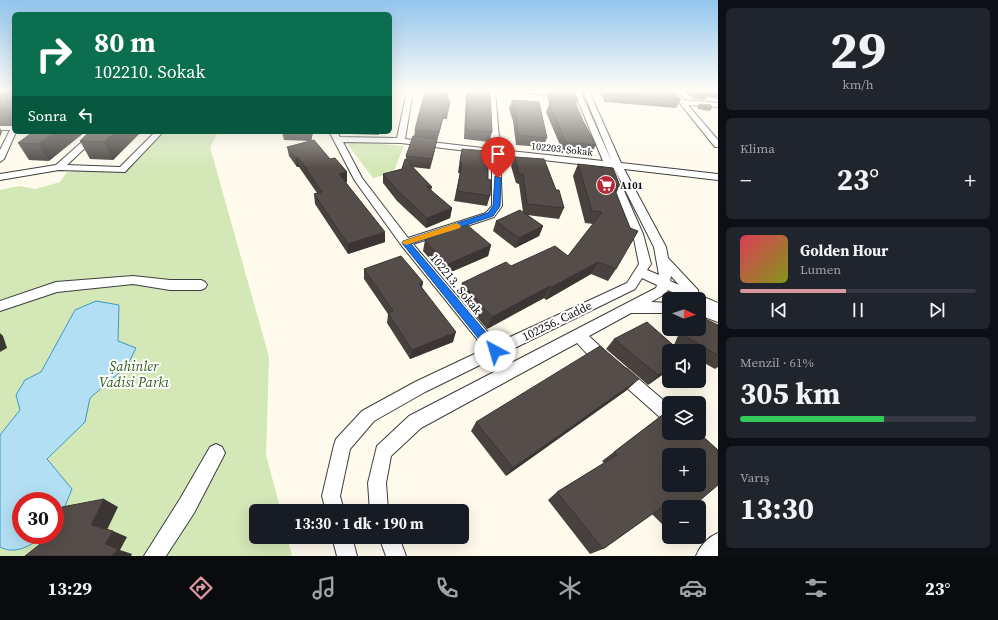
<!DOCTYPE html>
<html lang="tr">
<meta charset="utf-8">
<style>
:root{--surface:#171b24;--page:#20242c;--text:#f1f3f6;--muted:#9ea1a6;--line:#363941;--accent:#d798a0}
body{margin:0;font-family:"Source Serif 4",serif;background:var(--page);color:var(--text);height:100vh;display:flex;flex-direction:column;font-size:15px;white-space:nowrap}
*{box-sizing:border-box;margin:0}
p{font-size:13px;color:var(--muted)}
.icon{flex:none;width:22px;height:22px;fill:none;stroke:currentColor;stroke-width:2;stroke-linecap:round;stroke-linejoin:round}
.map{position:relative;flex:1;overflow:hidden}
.details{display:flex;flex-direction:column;gap:8px;padding:8px;background:#0d0f14;width:280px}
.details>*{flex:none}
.guide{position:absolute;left:12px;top:12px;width:380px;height:122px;border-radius:6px;box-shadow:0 4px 16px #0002;background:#0b6e4f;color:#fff;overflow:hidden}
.needle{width:26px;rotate:93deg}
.fabs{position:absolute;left:662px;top:292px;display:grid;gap:8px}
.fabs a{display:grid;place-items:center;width:44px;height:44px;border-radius:6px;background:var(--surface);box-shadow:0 4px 16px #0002;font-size:20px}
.speed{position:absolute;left:12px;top:492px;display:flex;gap:8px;font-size:20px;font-weight:700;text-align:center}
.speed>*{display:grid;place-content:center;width:52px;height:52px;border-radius:50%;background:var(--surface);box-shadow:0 4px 16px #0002;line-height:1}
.speed .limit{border:6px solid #d22;background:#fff;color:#111}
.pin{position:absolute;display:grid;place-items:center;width:34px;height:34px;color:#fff;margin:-41px -17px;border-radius:50% 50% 50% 0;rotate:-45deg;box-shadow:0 0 4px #0007}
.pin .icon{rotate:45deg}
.me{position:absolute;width:44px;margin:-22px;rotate:321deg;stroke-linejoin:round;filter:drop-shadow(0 0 3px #0008)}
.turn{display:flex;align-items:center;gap:14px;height:84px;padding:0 16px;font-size:18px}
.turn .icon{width:52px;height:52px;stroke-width:2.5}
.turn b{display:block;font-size:28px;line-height:34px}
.then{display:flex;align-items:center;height:38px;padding:0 16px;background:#0003;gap:8px;font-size:15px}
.big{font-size:30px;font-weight:700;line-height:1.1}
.details .widget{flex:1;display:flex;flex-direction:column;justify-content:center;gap:6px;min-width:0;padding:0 14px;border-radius:6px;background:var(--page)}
.details .dial{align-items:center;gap:0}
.dial b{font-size:52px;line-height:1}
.song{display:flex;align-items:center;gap:12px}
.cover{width:48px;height:48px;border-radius:6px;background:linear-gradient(135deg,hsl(350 70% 55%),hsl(70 70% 35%))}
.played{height:4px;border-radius:2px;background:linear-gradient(90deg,var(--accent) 45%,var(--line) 45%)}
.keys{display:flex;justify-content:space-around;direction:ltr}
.heat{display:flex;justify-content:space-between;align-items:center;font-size:22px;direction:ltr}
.charge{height:6px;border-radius:3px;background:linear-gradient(90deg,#34c759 61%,var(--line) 0)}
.trip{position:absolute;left:249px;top:504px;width:220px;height:40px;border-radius:6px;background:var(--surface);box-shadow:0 4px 16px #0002;font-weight:700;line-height:40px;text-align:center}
.dock{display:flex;height:64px;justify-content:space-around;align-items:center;background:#090b0e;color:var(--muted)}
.dock .icon{width:28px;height:28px}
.dock .current{color:var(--accent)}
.dock b{font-size:18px;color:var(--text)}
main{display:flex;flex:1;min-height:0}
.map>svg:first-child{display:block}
.green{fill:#d3e7b7;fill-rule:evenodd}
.water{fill:#b2dff4;stroke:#3c98c9}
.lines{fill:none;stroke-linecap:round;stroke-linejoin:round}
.minor-casing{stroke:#3f3f3f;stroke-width:2}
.minor{fill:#fff;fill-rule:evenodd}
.wall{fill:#48423f}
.shaded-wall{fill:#3b3633}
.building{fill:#544d49;stroke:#3b3633;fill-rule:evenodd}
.route{fill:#1a73e8;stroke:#114b97}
.slow{fill:#f59e0b}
.labels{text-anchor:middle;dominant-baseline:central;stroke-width:4;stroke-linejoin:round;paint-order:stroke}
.far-street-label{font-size:10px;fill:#0c0c0c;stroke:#fff}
.far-poi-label{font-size:10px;font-weight:bold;fill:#0c0c0c;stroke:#fff;text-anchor:start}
.street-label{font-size:12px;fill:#0c0c0c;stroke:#fff}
.near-park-label{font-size:14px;font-style:italic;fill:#30611f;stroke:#fff}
</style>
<main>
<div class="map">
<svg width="718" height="556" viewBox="0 0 718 556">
<rect width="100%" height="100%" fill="#fefaec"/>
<!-- green -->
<g class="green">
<path d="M163,132h55l-8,15 59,210 -3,98 15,56h-25v26h31l5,19h-292v-366l19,-4 16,3 25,-7 7,-10 13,-2 43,1 10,-6zM21,501h34v34h-34z"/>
<polygon points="354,142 404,146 393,173 373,178 348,145"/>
</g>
<!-- water -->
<path class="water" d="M96,301l23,4 -1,36 18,7 -9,18 -37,32 -5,24 -38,37 25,30 -12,29 -5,5v-22h-34v34h22c-11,11 -28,20 -43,12v-112l20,-25 -4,-15 9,-15 16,-8 34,-62z"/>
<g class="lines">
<!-- minor casing -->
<g class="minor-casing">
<g id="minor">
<path d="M407,91h6l-8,48 86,10 -2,-58h6l5,59 103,11 -29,-70h6l32,71 -29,-71h6l32,72 97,11v6l-94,-11 42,78 2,11 30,32 1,5 19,8v19l-19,-7v-16h-13l-18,-9 -3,4 -14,8 18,1v10h-38l-42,23 21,20 2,4 -2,4c-12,5 -25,-13 -33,-21l-156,85 -30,28 -5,27 2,28h-18l-2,-28 9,-37 32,-30 247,-128 1,-3 -15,-7 -7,11 -210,103 -51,29 -24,28 -10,47 4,15h-18l-4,-15 12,-51 2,-6 26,-28 53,-29 70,-33 -83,-103 -47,-65 -25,-48 7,-1 3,5 57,1zM343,142l58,1 91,11v52l-6,7 -78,25 -46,-60zM500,155l105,12 28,67 6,30 -12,19 -130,60 -84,-99 81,-27 8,-11zM614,168l40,79 5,28 -12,-5 4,-6 -8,-30zM671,276l8,9 -9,-4z"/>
<path d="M522,91c9,-1 38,-2 45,3l-3,2 -39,-3z"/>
<polygon points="670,91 676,91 684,100 718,103 718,107 688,105 718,140 718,147 715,147"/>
<polygon points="0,126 14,126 14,132 16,132 4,159 0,162 0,150 10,130 0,130"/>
<polygon points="93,132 102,132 67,165 120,167 155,132 163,132 125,172 59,170 0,180 0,174 56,165"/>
<polygon points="133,276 170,280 201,280 205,282 207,285 205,288 201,290 170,290 133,284 57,292 0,311 0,301 56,282"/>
<polygon points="622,367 627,369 669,405 669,423 663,420 617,379 615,374 617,369"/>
<polygon points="216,444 222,447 225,453 222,459 194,513 166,556 144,556 180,499 210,447"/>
<path d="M718,533v23h-22c4,-10 12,-19 22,-23z"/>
<polygon points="332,537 352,537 357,556 337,556"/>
<polygon points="379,537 399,537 406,556 386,556"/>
</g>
</g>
<!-- minor -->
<use href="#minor" class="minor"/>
</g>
<!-- wall -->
<g class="wall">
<rect x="0" y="91" width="14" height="34"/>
<polygon points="466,91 490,91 492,132 489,142 464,139"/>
<polygon points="549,91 569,91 578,100 576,104 583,121 596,145 592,152 562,150 546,112 549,104 547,96"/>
<polygon points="599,91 673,91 681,100 676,108 605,102"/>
<polygon points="684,91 718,91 718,99 707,97 705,100 694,99 692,97 690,96"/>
<polygon points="512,100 547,138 543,147 516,145 513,121 509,109"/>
<polygon points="448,101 450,101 447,119 443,119 437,141 430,169 412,167 432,187 431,191 452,208 450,218 426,228 397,201 383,183 383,174 402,169 406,160 406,156 414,137 415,130"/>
<polygon points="699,104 712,108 710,111 698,109 697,107"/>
<polygon points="33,132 49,161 29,160 18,143"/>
<polygon points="89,132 141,132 113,160 90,159 80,141"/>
<polygon points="282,132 313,132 311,141 284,140"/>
<polygon points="350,132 379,132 379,135 350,134"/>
<polygon points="287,147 330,159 347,172 347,182 346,182 385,242 348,254 315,204 314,194 317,193 299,167 297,167 289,156"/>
<polygon points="462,149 488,179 490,196 487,206 454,201 460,173 458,173 460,158"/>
<polygon points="515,157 556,190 564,208 559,219 527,215 543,226 539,236 515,248 493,231 496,221 523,212 519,184 516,183 511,166"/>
<polygon points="578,164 620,186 616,193 616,269 608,281 591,274 546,300 544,298 487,329 458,295 462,283 511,266 568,256 593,224 585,223 573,176"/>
<polygon points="425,240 491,245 488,256 444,275 423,251"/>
<polygon points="364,269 423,282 422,287 453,342 410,359 387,323 388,314 364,279"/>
<polygon points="718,325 718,367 715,369 699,360 699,351 683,351 677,348 669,370 648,385 606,349 614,339 674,345 681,329 699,329"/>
<polygon points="627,390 506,476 471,431 476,422"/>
<polygon points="669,410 669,522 662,524 652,514 603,549 590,554 548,500 557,492 604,463 602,461"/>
</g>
<!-- shaded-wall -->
<g class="shaded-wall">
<polygon points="444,110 443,119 437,141 439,132"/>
<polygon points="0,128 2,132 0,137"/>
<polygon points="54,132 85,132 49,161 38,144"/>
<polygon points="115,132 141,132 113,160 104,142"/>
<polygon points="310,132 313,132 311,141"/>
<polygon points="437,139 435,149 430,169 432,159"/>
<polygon points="298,157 299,167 297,167 295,158"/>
<polygon points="347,172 347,182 340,184 339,174"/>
<polygon points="452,208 450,218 426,228 427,218"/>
<polygon points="543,226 539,236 515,248 519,238"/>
<polygon points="385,232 385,242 348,254 348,244"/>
<polygon points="491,245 488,256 444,275 446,265"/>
<polygon points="598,262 591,274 546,300 552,287"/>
<polygon points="423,282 421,292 419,284"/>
<polygon points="550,286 544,298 487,329 492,317"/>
<polygon points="456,332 453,342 410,359 412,350"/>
<polygon points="0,333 3,336 7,348 0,352"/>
<polygon points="669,368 669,370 648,385 658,375"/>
<polygon points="639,379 627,390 506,476 513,468"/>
<polygon points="104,499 118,507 106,532 91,525"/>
<polygon points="113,531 127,537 120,550 132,554 131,556 112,556 105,544"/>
</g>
<!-- building -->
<g class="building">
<polygon points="0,91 14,91 14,112 5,111 3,108 0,109"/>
<polygon points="425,91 448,91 448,101 450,101 448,111 444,110 439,132 415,130"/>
<polygon points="468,91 490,91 492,132 466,130"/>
<polygon points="550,91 574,91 578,100 574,100 583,121 596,145 566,142 549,104 554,104"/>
<polygon points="607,91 673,91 681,100 609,94"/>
<polygon points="697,91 708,91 710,93 698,92"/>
<polygon points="512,100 539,102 547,138 518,135 516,112"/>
<polygon points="699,104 711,105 712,108 700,106"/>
<polygon points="33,132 54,132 38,144 18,143"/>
<polygon points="89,132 115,132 104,142 80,141"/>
<polygon points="413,136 437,139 432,159 406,156"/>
<polygon points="314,140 330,159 335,158 347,172 339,174 385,232 348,244 314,194 322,192 298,157 295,158 287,147"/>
<polygon points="462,149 488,151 488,179 491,180 490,196 457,191 462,163 460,163"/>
<polygon points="515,157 544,159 556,190 559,190 564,208 527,204 523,174 519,174"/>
<polygon points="405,159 432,187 426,186 452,208 427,218 398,191 383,174 402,169"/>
<polygon points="578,164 613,168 620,186 613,185 630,228 638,231 616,269 598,262 552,287 550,286 492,317 462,283 506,262 511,266 555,246 568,256 602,212 592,211"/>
<polygon points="520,210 543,226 519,238 496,221"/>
<polygon points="466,224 491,245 446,265 425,240"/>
<polygon points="401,256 423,282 419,284 456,332 412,350 388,313 393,311 364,269"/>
<polygon points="699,316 718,325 718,355 684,336 687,329 699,329"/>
<polygon points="647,322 680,351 669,351 669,368 658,375 614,339"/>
<polygon points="600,346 639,379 513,468 476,422"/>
<path d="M669,410v23h30l19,17v35l-26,22h-23v2l-4,-4 -62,44 -46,-57 60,-37 -3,-3zM669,455h30v30h-30z"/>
<polygon points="104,499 91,525 113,531 105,544 118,549 112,556 25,556 39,545 46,535 55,535 55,522 62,507"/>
</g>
<!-- sky -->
<linearGradient id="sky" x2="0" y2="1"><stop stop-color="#92c5ed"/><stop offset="0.54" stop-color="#fffdf6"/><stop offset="1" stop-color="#fffdf6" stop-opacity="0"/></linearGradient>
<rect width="718" height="168" fill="url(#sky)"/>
<!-- route -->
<polygon class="route" points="495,176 501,178 500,206 493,216 411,244 499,348 500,351 499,354 491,354 402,243 403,241 488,213 493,206"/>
<!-- slow -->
<polygon class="slow" points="457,223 461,226 460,228 406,245 402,243 403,241"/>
<!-- icons -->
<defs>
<g id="supermarket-disc" transform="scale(1)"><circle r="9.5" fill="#b82937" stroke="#fff"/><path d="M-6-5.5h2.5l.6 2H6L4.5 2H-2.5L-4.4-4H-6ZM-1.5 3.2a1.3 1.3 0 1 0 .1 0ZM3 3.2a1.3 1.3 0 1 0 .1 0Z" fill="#fff"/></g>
</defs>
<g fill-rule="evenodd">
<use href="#supermarket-disc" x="606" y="185"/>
</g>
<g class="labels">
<!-- far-street labels -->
<g class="far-street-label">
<text transform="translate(562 149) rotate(6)">102203. Sokak</text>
</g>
<!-- far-poi labels -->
<g class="far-poi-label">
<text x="620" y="185">A101</text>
</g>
<!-- street labels -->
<g class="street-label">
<text transform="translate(456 284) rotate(51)">102213. Sokak</text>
<text transform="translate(557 321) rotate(-26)">102256. Cadde</text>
</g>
<!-- near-park labels -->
<g class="near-park-label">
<text x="134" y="366">Şahinler<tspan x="134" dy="16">Vadisi Parkı</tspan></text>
</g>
</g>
</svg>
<div class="fabs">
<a><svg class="needle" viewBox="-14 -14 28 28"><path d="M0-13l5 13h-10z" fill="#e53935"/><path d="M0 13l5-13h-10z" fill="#9ea1a6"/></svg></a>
<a><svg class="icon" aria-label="sound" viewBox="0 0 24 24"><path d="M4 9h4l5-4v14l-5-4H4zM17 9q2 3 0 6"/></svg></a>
<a><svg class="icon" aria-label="layers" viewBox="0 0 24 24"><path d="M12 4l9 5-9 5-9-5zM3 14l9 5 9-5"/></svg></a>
<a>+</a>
<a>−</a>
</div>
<div class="speed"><div class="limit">30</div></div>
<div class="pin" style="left:498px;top:178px;background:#d93025"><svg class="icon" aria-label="arrive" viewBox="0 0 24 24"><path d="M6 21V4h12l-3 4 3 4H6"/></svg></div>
<svg class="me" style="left:495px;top:351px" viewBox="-20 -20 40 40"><circle r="19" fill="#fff"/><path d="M0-13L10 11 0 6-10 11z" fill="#1a73e8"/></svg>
<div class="trip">13:30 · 1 dk · 190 m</div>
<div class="guide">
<div class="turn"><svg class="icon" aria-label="right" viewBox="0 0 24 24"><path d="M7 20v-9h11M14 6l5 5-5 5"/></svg><div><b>80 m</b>102210. Sokak</div></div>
<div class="then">Sonra<svg class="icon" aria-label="left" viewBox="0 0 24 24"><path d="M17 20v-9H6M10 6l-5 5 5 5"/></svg></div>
</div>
</div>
<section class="details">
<div class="widget dial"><b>29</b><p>km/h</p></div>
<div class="widget"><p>Klima</p>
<div class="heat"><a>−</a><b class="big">23°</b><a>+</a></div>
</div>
<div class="widget">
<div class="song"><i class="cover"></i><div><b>Golden Hour</b><p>Lumen</p></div></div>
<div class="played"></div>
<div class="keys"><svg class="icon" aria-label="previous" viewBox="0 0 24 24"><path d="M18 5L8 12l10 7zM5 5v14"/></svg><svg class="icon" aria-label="pause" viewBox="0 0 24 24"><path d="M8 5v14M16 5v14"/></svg><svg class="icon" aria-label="next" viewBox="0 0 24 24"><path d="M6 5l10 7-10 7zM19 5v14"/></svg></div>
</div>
<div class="widget"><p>Menzil · 61%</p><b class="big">305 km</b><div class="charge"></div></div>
<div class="widget"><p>Varış</p><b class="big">13:30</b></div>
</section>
</main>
<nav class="dock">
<b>13:29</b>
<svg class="icon current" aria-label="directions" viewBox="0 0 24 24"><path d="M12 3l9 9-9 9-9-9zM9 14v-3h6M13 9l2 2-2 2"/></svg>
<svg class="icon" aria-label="music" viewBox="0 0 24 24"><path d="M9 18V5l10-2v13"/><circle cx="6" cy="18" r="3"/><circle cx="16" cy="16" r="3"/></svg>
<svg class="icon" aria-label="phone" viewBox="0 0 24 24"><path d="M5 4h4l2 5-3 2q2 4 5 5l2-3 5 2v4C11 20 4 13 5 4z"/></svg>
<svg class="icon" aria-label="climate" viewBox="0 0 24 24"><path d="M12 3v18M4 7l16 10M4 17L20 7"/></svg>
<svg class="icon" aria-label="car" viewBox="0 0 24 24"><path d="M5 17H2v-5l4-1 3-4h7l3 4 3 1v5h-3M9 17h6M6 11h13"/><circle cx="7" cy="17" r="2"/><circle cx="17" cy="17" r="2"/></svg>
<svg class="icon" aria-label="filters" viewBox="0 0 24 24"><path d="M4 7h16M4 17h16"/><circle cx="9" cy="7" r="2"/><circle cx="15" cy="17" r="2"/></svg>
<b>23°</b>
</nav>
